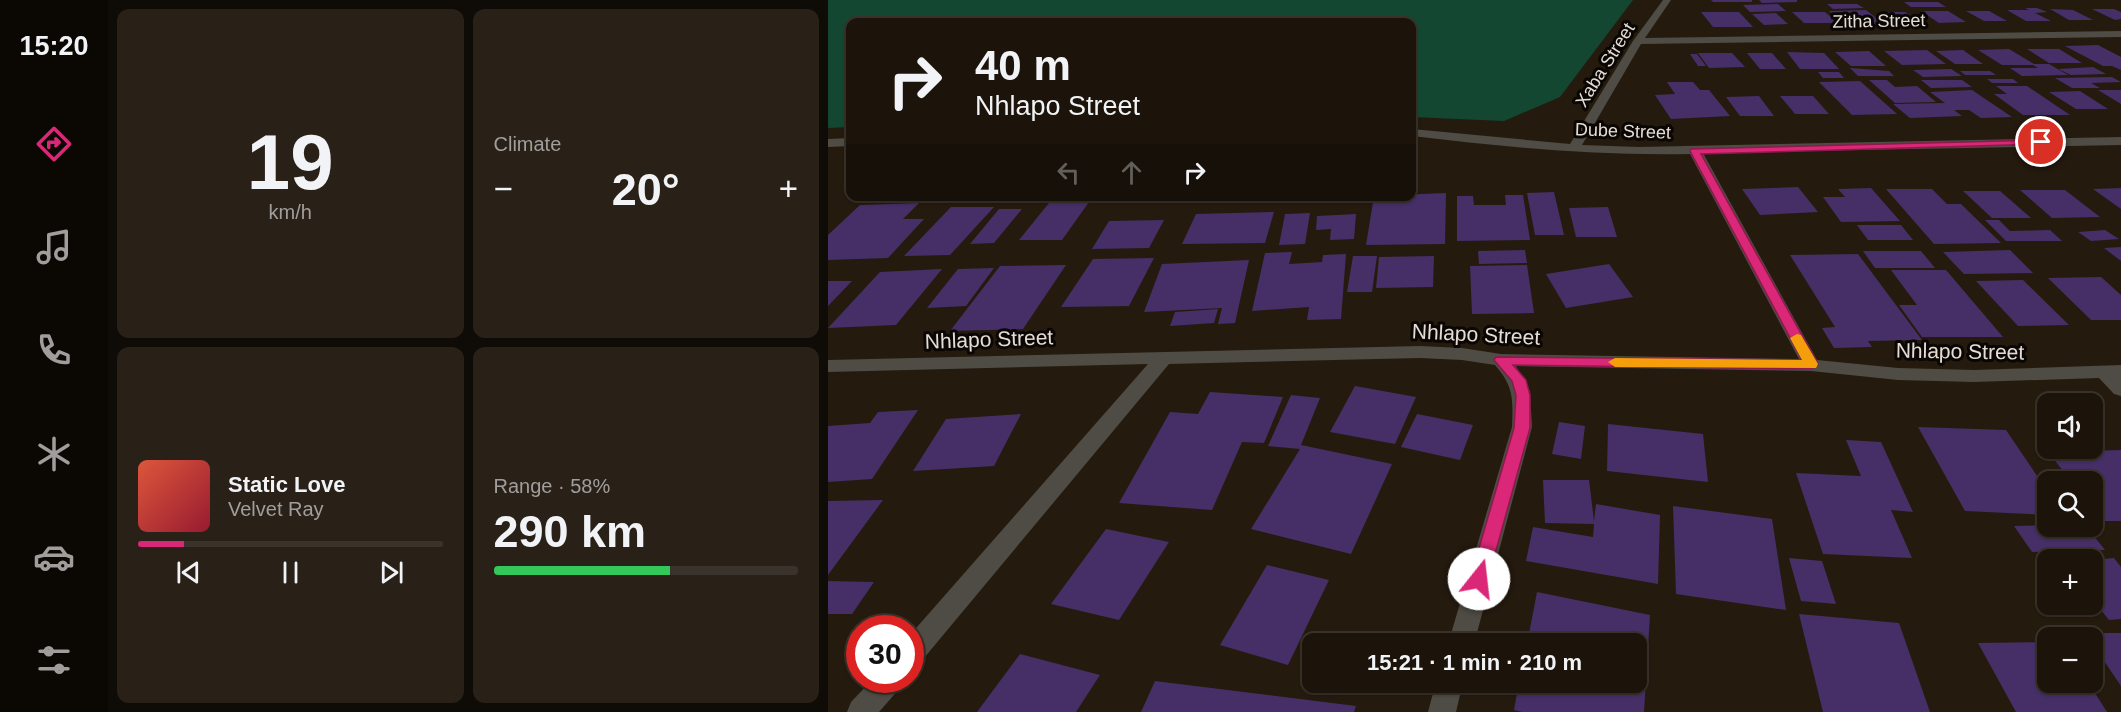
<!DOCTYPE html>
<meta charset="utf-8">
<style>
:root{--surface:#1c140a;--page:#292118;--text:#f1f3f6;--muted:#a09e9c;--line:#3a332b;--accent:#db2777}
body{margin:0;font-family:Helvetica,sans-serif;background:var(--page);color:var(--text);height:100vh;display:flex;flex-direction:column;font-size:22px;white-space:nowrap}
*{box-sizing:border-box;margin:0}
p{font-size:20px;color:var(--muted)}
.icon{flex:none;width:33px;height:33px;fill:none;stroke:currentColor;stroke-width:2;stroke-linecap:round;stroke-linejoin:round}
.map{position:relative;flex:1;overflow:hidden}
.panel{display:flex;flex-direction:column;gap:9px;padding:9px;background:#0f0b06;width:720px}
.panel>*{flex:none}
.top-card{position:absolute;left:18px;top:18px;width:570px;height:183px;border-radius:12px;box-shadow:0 2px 4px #0004,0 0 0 2px var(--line);background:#1c140a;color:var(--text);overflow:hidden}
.controls{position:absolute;left:1209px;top:393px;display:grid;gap:12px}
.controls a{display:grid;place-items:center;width:66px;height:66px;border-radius:12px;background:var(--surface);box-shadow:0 2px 4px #0004,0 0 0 2px var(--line);font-size:30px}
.speed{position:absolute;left:18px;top:615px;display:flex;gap:12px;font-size:30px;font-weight:700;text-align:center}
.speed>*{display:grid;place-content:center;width:78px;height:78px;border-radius:50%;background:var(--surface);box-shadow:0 2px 4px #0004,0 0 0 2px var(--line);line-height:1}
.speed .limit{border:9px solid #d22;background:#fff;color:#111}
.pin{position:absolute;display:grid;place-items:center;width:51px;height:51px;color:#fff;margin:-26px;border:3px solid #fff;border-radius:50%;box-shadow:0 2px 6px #0007}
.me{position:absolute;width:66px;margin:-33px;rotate:16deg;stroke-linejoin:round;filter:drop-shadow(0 0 4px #0008)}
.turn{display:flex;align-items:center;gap:21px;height:126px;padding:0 30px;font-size:27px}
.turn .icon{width:78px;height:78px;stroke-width:2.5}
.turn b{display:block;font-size:42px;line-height:51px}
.lanes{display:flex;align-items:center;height:57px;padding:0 30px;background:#0003;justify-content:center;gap:30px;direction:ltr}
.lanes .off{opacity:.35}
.big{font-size:45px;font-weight:800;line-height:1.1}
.panel .tile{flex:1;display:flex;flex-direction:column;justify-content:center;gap:9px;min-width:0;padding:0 21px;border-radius:12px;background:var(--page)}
.panel .dial{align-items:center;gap:0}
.dial b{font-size:78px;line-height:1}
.song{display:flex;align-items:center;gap:18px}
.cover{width:72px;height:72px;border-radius:9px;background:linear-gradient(135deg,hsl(10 70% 55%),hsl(350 70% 35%))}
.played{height:6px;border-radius:3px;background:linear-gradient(90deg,var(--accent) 15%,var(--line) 15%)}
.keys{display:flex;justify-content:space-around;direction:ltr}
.heat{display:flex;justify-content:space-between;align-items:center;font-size:33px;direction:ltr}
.charge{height:9px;border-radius:4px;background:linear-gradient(90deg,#34c759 58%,var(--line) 0)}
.panel .tiles{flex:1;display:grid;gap:9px;grid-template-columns:repeat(2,1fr)}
.trip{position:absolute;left:474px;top:633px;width:345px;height:60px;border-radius:12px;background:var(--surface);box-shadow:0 2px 4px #0004,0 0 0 2px var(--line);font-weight:800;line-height:60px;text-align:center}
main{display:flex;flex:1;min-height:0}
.dock{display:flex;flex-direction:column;width:108px;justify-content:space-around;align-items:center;background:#0b0804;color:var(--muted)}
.dock .icon{width:42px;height:42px}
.dock .active{color:var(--accent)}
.dock b{font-size:27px;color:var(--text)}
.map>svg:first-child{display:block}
.green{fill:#144731}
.building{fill:#452f66}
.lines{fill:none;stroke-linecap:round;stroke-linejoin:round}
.minor{fill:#4e4c44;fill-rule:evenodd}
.route{fill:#db2777;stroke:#8e194d;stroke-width:1.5}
.slow{fill:#f59e0b}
.labels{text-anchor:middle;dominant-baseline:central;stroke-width:6;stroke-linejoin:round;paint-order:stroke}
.far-street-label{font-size:18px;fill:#e5dcd5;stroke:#0a0603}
.street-label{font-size:21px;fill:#e5dcd5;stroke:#0a0603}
</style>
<main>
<nav class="dock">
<b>15:20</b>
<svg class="icon active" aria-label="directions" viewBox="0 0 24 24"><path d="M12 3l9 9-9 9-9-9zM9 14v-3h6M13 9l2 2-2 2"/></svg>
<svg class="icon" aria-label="music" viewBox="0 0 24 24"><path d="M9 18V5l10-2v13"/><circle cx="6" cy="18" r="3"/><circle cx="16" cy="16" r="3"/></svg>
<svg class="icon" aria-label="phone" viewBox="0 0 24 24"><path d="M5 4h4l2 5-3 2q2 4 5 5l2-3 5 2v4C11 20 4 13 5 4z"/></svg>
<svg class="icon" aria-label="climate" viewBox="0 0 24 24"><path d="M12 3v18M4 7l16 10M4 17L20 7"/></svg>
<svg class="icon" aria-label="car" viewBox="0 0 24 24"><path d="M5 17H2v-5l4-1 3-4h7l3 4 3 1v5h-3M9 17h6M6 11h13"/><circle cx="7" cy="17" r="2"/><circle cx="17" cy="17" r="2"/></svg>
<svg class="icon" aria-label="filters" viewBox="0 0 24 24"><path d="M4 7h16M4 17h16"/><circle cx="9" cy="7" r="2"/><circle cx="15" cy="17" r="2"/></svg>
</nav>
<section class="panel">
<div class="tiles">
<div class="tile dial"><b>19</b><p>km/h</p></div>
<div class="tile"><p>Climate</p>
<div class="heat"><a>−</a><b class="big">20°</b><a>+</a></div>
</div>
<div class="tile">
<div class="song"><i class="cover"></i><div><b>Static Love</b><p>Velvet Ray</p></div></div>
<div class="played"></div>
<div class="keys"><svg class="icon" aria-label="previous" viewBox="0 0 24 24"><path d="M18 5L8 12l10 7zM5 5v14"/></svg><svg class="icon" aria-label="pause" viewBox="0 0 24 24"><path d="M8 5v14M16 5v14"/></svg><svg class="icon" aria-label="next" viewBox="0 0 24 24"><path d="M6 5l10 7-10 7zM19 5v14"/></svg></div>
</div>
<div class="tile"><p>Range · 58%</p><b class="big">290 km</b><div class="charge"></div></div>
</div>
</section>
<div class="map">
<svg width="1293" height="712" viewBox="0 0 1293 712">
<rect width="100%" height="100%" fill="#251a0e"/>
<!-- green -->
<polygon class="green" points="0,0 805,0 732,97 676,121 584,117 584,22 22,22 22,127 0,128"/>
<!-- building -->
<g class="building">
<polygon points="883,0 924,0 924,2 885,2"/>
<polygon points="931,0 969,0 969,2 934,3"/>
<polygon points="1076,2 1110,2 1118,7 1083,7"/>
<polygon points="950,4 958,11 922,12 915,5"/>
<polygon points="999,4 1029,4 1036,8 1005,9"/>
<polygon points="1197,8 1209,8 1219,12 1207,13 1223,21 1198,21 1179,10 1201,10"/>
<polygon points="1222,9 1245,10 1265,20 1241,20"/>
<polygon points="1264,9 1286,9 1293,12 1293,19 1287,20"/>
<polygon points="1038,10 1057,25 1018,25 1001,11"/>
<polygon points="1093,11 1120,11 1138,22 1111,23"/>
<polygon points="1138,11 1161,11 1179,21 1156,21"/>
<polygon points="873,12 911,12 925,27 885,27"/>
<polygon points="964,12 997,12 1010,23 976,23"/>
<polygon points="1054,12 1077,12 1095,22 1071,23"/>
<polygon points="948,13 960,24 936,25 924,14"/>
<polygon points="1270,45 1293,57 1293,70 1284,66 1275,66 1237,46"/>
<polygon points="1181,49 1206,64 1221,64 1240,75 1194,76 1182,68 1210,68 1205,65 1174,65 1150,50"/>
<polygon points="1199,49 1231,49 1254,63 1221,63"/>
<polygon points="1099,50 1118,64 1074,65 1056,51"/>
<polygon points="1135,50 1155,64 1127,64 1108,51"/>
<polygon points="1041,51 1058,66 1023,66 1007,52"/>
<polygon points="959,52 996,53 1011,69 972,69"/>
<polygon points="870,53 904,53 917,67 881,68"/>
<polygon points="919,53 944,53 958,69 932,69"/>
<polygon points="862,54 869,54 878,66 870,66"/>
<polygon points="1265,67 1278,74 1243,75 1230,69"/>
<polygon points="1022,68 1061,71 1066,76 1030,76"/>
<polygon points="1123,69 1134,76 1095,77 1085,70"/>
<polygon points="1132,71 1162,71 1168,75 1137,75"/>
<polygon points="990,72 1011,72 1016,78 995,78"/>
<polygon points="1284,77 1293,82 1263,83 1272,88 1244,88 1227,78"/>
<polygon points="1159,79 1185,79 1190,83 1164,83"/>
<polygon points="1041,80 1059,80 1067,87 1089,86 1108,102 1067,103"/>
<polygon points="1093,80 1134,80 1144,87 1103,88"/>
<polygon points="1032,81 1069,114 1024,115 991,82"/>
<polygon points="839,82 865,82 872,90 881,90 902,116 843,119 827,95 847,94"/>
<polygon points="1168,86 1199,86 1242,115 1195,115 1166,94 1179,94"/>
<polygon points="1144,90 1184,117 1153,118 1141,110 1126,110 1134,116 1082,118 1065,104 1117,103 1102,92"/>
<polygon points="1270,90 1293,90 1293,104"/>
<polygon points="1252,91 1280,109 1248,109 1221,92"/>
<polygon points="931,96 946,116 912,116 898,97"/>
<polygon points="952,96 985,96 1001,114 967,114"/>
<polygon points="970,187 990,212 932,215 914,189"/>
<polygon points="1043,188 1072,221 1013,222 995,197 1017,197 1010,189"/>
<polygon points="1293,188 1293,209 1265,189"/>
<polygon points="1058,189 1104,189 1119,204 1133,204 1173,243 1106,244"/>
<polygon points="1192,190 1237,190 1272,217 1224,218"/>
<polygon points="1135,191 1172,191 1203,218 1164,218"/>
<polygon points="726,192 736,235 707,235 699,193"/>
<polygon points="618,193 617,244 538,245 546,196"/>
<polygon points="677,195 695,195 702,240 629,241 629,196 645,196 646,205 678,205"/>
<polygon points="261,202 234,240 191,240 221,203"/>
<polygon points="91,203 75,219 96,219 60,258 0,260 0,235 32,205"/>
<polygon points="123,207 166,207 122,255 76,256"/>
<polygon points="780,207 789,237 748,237 741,208"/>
<polygon points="171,209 194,209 166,243 142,244"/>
<polygon points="446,212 437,243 354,244 368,214"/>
<polygon points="482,213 477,244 451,245 457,214"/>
<polygon points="528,214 526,239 502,240 503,229 488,230 489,216"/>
<polygon points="336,220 321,248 264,249 281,221"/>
<polygon points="1157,220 1171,220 1182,231 1222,230 1234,241 1178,241"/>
<polygon points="1029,225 1073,225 1085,240 1040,240"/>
<polygon points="1277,230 1291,239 1263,241 1250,232"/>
<polygon points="1293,247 1293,261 1276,248"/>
<polygon points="697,250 699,263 651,264 650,251"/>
<polygon points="1182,250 1205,273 1136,274 1115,252"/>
<polygon points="1035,251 1093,251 1107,268 1047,268"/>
<polygon points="464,252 461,264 494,262 495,255 518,254 513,319 479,320 481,307 424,311 437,253"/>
<polygon points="1030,254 1094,340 1040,341 1044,347 1006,348 994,328 1007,327 962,255"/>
<polygon points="525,256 549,256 544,292 519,292"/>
<polygon points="606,256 605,287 548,288 551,257"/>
<polygon points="326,258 301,306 233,307 265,259"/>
<polygon points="421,260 407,323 390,324 394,308 316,312 334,264"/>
<polygon points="781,264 805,297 738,308 718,274"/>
<polygon points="238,265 195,329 122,331 172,266"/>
<polygon points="699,265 706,313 644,314 642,266"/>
<polygon points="166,268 138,306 99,308 130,269"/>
<polygon points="114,269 68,325 0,328 52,272"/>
<polygon points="1063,270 1118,270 1175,337 1094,337 1071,305 1089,305"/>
<polygon points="1273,277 1293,295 1293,320 1263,320 1220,278"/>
<polygon points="1195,280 1241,325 1190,326 1148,281"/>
<polygon points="0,281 24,281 0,306"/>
<polygon points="390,309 386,323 342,326 347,312"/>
<polygon points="527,386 588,397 567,444 502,432"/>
<polygon points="382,392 455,397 436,443 414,442 384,510 291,503 342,412 370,414"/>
<polygon points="463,395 492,398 473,445 564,464 523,554 423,529 472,449 440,446"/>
<polygon points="90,410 44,479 0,482 0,426 42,423 50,412"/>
<polygon points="193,414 166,466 85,471 118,419"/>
<polygon points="589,414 645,425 632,460 573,447"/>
<polygon points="731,422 757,426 753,459 724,454"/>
<polygon points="780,424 875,434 880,482 779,471"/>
<polygon points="1090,427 1178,430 1220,492 1220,515 1137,511"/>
<polygon points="1018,440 1053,442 1085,512 1063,510 1084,558 995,554 968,473 1033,476"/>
<polygon points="1293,450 1293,521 1276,521 1264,507 1264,482 1244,482 1220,452"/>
<polygon points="715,480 761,480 766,521 768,504 832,515 830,584 698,561 705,527 765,537 766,524 717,523"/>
<polygon points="55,500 0,575 0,501"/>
<polygon points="845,506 944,519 958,610 848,594"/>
<polygon points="1220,525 1258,526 1277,550 1204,552 1186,526"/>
<polygon points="278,529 341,542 291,620 223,604"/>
<polygon points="961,558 994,561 1008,604 973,601"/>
<polygon points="1286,558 1293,567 1293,619 1281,620 1264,599 1264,560"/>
<polygon points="439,565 501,580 460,665 392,645"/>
<polygon points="0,581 46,582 24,614 0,614"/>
<polygon points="709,592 822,615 816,712 694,712 686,710 691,682 808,682 808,644 699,644"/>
<polygon points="971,614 1071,623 1102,712 995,712"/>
<polygon points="1258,633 1293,633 1293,686 1264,643 1264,638 1261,638"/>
<polygon points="1220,642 1220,682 1260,682 1279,712 1188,712 1150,643"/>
<polygon points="192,654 272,675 248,712 149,712"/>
<polygon points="327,681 528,706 526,712 313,712"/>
</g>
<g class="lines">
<!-- minor -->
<g class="minor">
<path d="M835,0h8l-26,38 476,-7v6l-480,7 -59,101 57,2 482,-10v8l-418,8 114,207 81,8 76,2 147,-5v31l-7,-2 -15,-16 -125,4 -76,-2 -87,-9 -295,-5 14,25 2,36 -58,217h-26l64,-217c1,-28 2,-40 -17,-62l-33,-5 -42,-2 -251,6 -250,300 -9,3v-32l238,-271 -320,8v-12l592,-14 42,2 39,6 298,5 -109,-205c-93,2 -186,-7 -278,-18v-7l158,15 63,-103z"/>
<polygon points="22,138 22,146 0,147 0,139"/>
<polygon points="44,680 74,680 71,689 51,712 19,712 23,702"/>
<polygon points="608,682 635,682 628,712 600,712"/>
</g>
</g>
<!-- route -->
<polygon class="route" points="1213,140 1216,141 1216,144 873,154 990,364 983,369 685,365 698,380 702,395 702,428 660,579 658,584 651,587 645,584 642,579 686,428 688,395 684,381 666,360 668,357 974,360 862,151 863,149"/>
<!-- slow -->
<polygon class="slow" points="969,334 973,335 990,364 988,368 787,367 780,362 787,358 974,360 962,338"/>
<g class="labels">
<!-- far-street labels -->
<g class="far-street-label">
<text transform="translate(1051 21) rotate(-1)">Zitha Street</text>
<text transform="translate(777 65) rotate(-58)">Xaba Street</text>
<text transform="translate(795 131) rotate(2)">Dube Street</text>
</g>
<!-- street labels -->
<g class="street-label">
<text transform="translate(648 334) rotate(3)">Nhlapo Street</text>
<text transform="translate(161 339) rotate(-2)">Nhlapo Street</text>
<text transform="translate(1132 351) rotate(1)">Nhlapo Street</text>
</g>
</g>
</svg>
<div class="controls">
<a><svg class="icon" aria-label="sound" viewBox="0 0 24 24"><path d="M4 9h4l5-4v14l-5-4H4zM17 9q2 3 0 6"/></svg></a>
<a><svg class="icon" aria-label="search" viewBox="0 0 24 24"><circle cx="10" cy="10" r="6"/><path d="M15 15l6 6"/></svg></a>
<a>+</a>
<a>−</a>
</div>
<div class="speed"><div class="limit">30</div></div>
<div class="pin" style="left:1213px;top:142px;background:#d93025"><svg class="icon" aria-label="arrive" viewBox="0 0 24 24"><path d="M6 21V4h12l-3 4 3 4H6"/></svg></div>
<svg class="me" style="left:651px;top:579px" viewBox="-20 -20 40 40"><circle r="19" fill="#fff"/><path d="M0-13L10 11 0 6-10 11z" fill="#db2777"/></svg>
<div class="trip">15:21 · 1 min · 210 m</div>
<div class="top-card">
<div class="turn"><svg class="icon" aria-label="right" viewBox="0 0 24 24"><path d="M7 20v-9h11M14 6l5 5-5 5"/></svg><div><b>40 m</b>Nhlapo Street</div></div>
<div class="lanes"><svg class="icon off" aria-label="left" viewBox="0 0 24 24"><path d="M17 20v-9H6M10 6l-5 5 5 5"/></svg><svg class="icon off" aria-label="ahead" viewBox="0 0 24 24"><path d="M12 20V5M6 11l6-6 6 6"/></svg><svg class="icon" aria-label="right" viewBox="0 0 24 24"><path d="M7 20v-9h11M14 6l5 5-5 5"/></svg></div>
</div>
</div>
</main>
